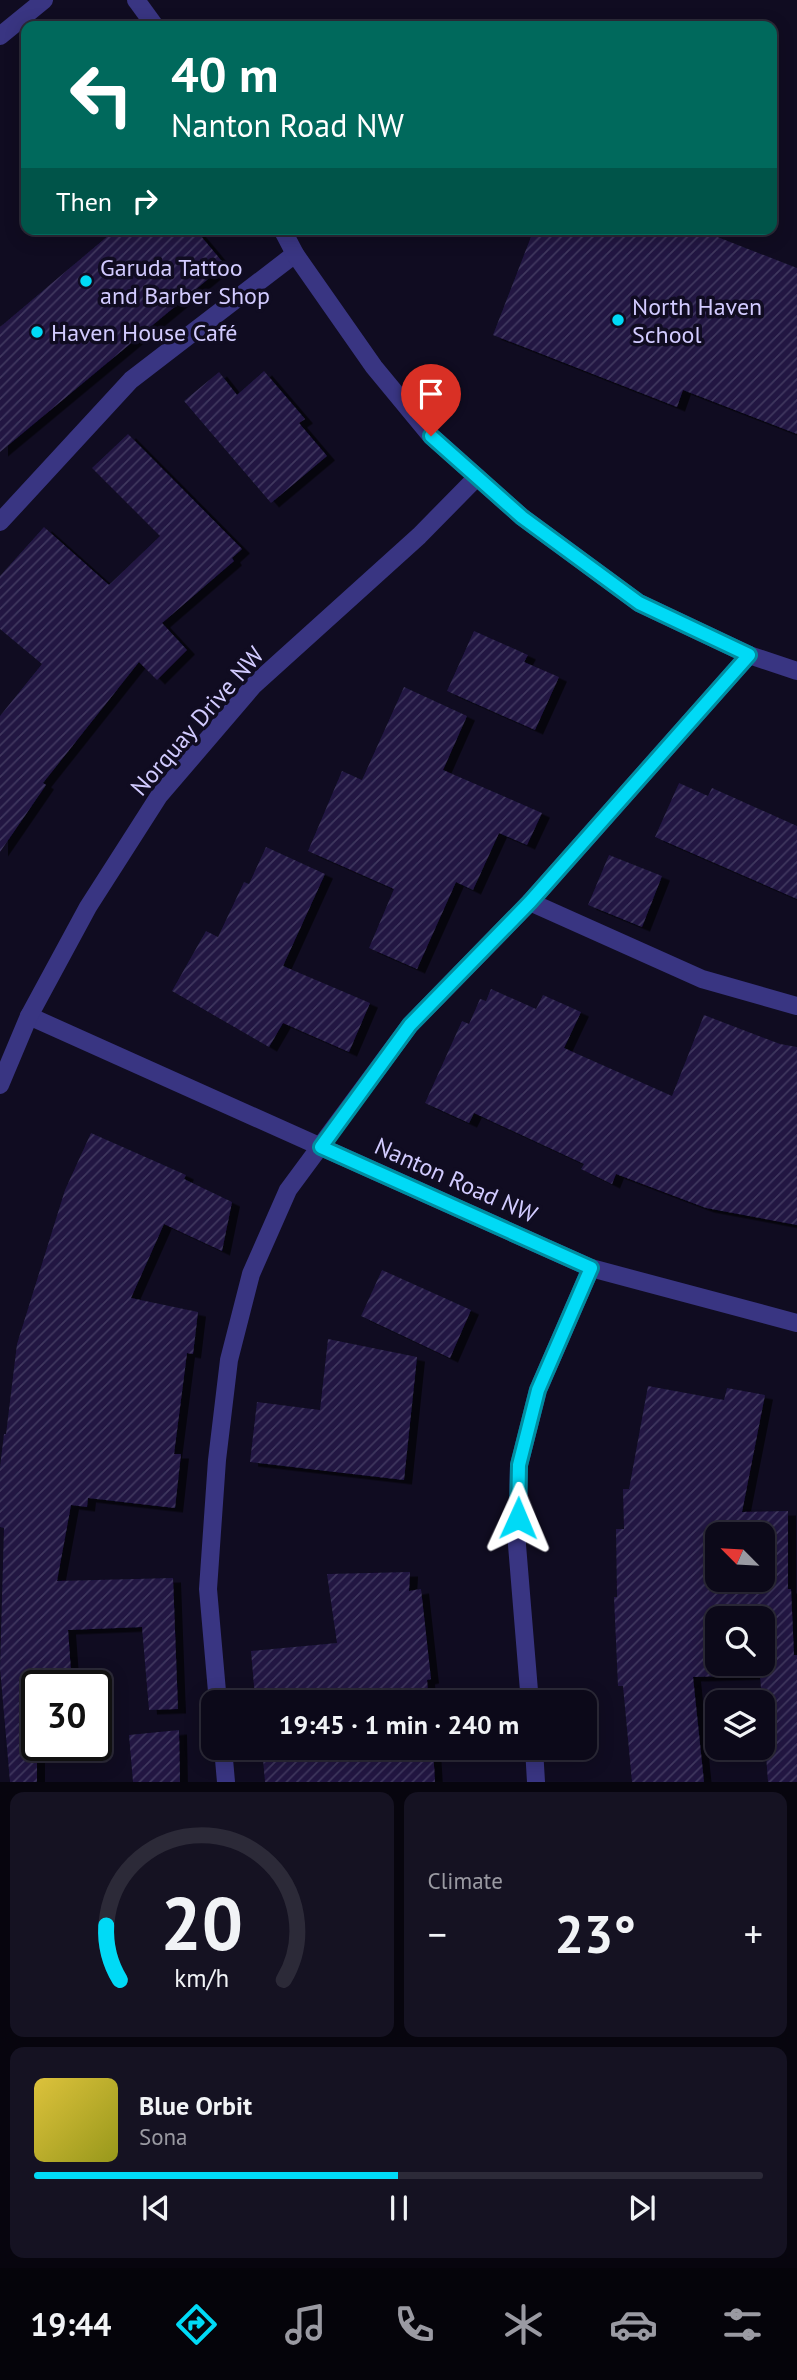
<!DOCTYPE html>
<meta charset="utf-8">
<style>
:root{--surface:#0c0919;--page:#151222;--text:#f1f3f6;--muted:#9a9aa2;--line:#2c2a38;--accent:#00daf6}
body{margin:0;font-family:"PT Sans",sans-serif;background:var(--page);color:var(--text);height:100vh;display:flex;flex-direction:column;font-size:26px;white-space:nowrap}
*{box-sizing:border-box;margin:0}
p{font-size:23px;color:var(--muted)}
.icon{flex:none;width:38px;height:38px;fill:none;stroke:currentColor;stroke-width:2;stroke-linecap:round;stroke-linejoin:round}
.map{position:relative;height:1782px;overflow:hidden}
.side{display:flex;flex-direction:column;gap:10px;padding:10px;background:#07050e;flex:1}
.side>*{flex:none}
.guide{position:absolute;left:21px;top:21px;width:756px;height:214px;border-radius:14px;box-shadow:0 4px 18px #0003,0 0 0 2px var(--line);background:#00695c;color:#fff;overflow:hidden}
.needle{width:46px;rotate:294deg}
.buttons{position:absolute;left:705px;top:1522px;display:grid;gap:14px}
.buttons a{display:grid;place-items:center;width:70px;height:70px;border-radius:14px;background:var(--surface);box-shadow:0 4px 18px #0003,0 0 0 2px var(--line);font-size:35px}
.speed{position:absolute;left:21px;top:1670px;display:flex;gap:14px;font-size:35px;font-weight:700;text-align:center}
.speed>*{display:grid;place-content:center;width:91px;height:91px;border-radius:50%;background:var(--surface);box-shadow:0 4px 18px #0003,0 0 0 2px var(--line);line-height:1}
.speed .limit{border:4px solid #111;border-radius:10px;background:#fff;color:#111}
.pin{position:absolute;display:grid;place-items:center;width:60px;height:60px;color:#fff;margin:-72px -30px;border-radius:50% 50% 50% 0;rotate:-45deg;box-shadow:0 0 7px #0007}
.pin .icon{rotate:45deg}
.me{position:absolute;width:77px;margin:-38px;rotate:1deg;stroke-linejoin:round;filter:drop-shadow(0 0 5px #0008)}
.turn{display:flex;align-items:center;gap:24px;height:147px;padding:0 35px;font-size:32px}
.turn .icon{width:91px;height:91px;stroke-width:2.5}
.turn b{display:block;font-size:49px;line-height:60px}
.then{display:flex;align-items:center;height:66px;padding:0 35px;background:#0003;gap:14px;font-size:26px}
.big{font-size:52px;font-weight:600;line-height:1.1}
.side .widget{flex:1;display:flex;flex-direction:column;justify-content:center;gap:10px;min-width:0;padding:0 24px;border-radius:14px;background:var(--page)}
.side .dial{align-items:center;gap:0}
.dial svg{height:182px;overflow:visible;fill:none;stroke:var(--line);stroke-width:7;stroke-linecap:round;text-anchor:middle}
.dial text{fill:var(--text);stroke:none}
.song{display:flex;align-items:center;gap:21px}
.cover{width:84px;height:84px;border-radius:10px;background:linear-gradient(135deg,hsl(50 70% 55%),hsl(60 70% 35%))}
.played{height:7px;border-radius:4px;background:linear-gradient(90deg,var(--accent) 50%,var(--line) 50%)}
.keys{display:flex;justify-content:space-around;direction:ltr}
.heat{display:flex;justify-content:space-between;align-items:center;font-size:38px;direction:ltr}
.side .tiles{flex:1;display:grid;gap:10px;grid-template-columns:1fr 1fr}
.widget:last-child{grid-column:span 2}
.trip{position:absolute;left:201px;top:1690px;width:396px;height:70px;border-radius:14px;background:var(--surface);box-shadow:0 4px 18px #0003,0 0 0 2px var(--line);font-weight:600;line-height:70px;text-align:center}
.dock{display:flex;height:112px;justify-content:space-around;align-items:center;background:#05040a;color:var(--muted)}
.dock .icon{width:49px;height:49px}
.dock .current{color:var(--accent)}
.dock b{font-size:32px;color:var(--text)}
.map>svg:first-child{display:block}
.building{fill:url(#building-hatch);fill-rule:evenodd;filter:url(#shadow)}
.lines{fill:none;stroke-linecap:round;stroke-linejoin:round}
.service{stroke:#393582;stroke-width:18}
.minor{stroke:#393582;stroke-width:18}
.tertiary{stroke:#393582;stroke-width:18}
.route-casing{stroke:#008ea0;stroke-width:18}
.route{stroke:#00daf6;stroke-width:12}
.poi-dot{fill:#00daf6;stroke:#100c21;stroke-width:2.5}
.labels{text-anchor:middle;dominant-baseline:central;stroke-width:7;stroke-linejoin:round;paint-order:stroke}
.poi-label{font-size:24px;fill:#d2cbff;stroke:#100c21;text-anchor:start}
.street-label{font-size:24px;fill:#d2cbff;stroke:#100c21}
</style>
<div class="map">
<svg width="797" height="1782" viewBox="0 0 797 1782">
<defs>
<pattern id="building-hatch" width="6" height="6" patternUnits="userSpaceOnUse" patternTransform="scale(1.75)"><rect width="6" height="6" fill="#201742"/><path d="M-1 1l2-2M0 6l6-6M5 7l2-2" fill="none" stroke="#40375e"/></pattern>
<filter id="shadow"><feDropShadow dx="8" dy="4.5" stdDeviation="0" flood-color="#0009"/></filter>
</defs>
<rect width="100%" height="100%" fill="#100c21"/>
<!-- building -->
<g class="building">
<polygon points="116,229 195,229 225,265 0,452 0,327"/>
<polygon points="534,229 697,229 797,268 797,434 683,390 677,407 493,335"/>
<polygon points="264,371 305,419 299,423 327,456 271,503 184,401 219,372 237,395"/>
<polygon points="128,434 242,549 232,558 234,561 162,623 187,650 157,680 139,662 43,783 46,785 0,852 0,716 42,664 0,629 0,576 44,527 109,585 160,536 92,468"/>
<polygon points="474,631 528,655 524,662 559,677 535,730 447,691"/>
<polygon points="404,687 467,716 443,770 542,813 527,845 499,833 473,890 456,882 417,969 369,948 394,889 308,851 342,771 362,780"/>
<polygon points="679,783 708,796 712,788 797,826 797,899 655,837"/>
<polygon points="266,847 325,874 283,966 370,1003 349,1052 283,1023 269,1047 172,991 206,931 218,937 244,882 249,884"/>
<polygon points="609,855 662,876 642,927 588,905"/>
<polygon points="491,989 536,1009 543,995 581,1012 564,1048 672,1096 704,1015 780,1044 797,1047 797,1225 706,1208 616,1174 612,1184 581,1169 584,1164 474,1113 469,1123 425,1103 462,1021 469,1024 480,999 486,1001"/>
<polygon points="91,1133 186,1175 184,1179 232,1202 222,1251 164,1224 131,1298 198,1312 193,1354 187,1353 174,1454 181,1454 175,1508 88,1498 87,1507 71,1505 57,1581 173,1578 178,1709 149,1710 142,1627 68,1630 72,1685 37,1685 37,1782 10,1782 0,1668 4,1528 0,1527 0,1467 4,1434 6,1434 17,1344 65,1190"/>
<polygon points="382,1270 471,1310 450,1358 361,1316"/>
<polygon points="328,1339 417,1357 404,1480 250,1462 257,1402 320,1410"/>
<path d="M648,1386l76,14 3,-12 38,7 -23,117 46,-1v78h3l3,66h3v127h-29l-8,-107 -67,2 11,105h-72l-9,-96h-5l-4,-89h3l-1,-68h8l-1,-40h6zM718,1535h45v45h-45zM718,1619h45v45h-45z"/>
<polygon points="410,1572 409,1591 421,1589 431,1679 427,1680 429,1703 258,1703 258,1698 255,1698 251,1651 337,1643 327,1574"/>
<polygon points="179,1730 180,1782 133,1782 129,1735"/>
<polygon points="262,1748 433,1748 435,1782 265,1782"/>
</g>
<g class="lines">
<!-- service -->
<g class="service">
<polyline points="0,522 131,380 295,254"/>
<polyline points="530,902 702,979 797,1006"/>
<polyline points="218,1703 208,1589 217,1460 229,1360 251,1274 288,1190 410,1025 530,902 749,655"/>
<polyline points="223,1748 226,1782"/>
</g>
<!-- minor -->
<g class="minor">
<polyline points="0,36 44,0"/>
<polyline points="29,1016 591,1268 797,1323"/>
<polyline points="0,1085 29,1016 88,907 159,796 254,685 419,536 477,477"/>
<polyline points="530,1703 517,1545 519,1465 538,1390 591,1268"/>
<polyline points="534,1748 536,1782"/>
</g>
<!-- tertiary -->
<g class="tertiary">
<polyline points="136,0 155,26"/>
<polyline points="282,229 295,254 374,367 431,436 522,517 639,603 749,655 797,671"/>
</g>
</g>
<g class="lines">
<!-- route casing -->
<g class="route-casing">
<polyline id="route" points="431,436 522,517 639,603 749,655 530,902 410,1025 321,1147 591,1268 538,1390 519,1465 518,1518"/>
</g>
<!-- route -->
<use href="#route" class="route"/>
</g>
<!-- markers -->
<g class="poi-dot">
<circle cx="86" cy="281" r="7"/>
<circle cx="618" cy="320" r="7"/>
<circle cx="37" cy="332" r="7"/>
</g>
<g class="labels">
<!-- poi labels -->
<g class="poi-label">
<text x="100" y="267">Garuda Tattoo<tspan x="100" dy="28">and Barber Shop</tspan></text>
<text x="632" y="306">North Haven<tspan x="632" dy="28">School</tspan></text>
<text x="51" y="332">Haven House Café</text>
</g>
<!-- street labels -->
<g class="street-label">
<text transform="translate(197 721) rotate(-49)">Norquay Drive NW</text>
<text transform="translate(456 1180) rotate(24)">Nanton Road NW</text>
</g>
</g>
</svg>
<div class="buttons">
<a><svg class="needle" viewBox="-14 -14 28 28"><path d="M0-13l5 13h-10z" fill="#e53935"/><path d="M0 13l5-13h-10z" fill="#9a9aa2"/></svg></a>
<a><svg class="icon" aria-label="search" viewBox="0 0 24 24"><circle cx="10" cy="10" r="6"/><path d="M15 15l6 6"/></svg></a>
<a><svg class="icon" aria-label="layers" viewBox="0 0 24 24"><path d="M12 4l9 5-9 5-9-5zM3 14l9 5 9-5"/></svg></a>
</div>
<div class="speed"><div class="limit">30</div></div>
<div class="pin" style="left:431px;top:436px;background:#d93025"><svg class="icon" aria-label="arrive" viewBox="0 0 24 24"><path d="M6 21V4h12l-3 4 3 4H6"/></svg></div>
<svg class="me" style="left:518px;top:1518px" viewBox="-20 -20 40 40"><path d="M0-17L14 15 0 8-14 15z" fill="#00daf6" stroke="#fff" stroke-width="4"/></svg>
<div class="trip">19:45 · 1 min · 240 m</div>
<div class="guide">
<div class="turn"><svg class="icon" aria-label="left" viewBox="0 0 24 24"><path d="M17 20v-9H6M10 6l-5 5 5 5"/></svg><div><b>40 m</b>Nanton Road NW</div></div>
<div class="then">Then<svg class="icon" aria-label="right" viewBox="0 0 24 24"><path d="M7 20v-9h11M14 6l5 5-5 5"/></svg></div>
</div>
</div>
<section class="side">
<div class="tiles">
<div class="widget dial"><svg viewBox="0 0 100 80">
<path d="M14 69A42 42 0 1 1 86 69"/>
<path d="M14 69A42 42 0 0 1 8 45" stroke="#00daf6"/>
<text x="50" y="56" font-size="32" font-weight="700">20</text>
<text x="50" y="72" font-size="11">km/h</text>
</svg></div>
<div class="widget"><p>Climate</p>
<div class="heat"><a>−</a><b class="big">23°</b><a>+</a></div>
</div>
<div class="widget">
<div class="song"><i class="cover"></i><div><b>Blue Orbit</b><p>Sona</p></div></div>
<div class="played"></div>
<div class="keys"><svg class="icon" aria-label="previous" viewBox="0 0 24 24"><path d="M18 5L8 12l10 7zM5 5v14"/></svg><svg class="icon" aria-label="pause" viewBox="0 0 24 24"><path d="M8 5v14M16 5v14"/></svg><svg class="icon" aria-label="next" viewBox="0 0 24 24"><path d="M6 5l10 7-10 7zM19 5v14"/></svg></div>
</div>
</div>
</section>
<nav class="dock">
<b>19:44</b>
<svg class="icon current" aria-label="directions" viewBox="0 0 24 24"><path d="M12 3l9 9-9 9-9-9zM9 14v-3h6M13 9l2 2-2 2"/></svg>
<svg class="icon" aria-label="music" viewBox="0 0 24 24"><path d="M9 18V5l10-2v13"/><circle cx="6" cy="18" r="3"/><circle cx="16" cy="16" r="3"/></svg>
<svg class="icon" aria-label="phone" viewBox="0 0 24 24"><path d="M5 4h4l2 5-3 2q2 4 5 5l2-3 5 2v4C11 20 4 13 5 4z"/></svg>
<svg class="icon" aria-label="climate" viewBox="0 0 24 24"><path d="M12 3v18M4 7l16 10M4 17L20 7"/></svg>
<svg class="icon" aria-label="car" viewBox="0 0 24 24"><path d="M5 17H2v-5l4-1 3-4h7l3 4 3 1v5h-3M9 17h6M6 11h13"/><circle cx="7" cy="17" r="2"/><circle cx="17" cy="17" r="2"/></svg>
<svg class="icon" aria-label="filters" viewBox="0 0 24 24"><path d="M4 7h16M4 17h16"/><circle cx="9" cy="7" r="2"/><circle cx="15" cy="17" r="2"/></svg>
</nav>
